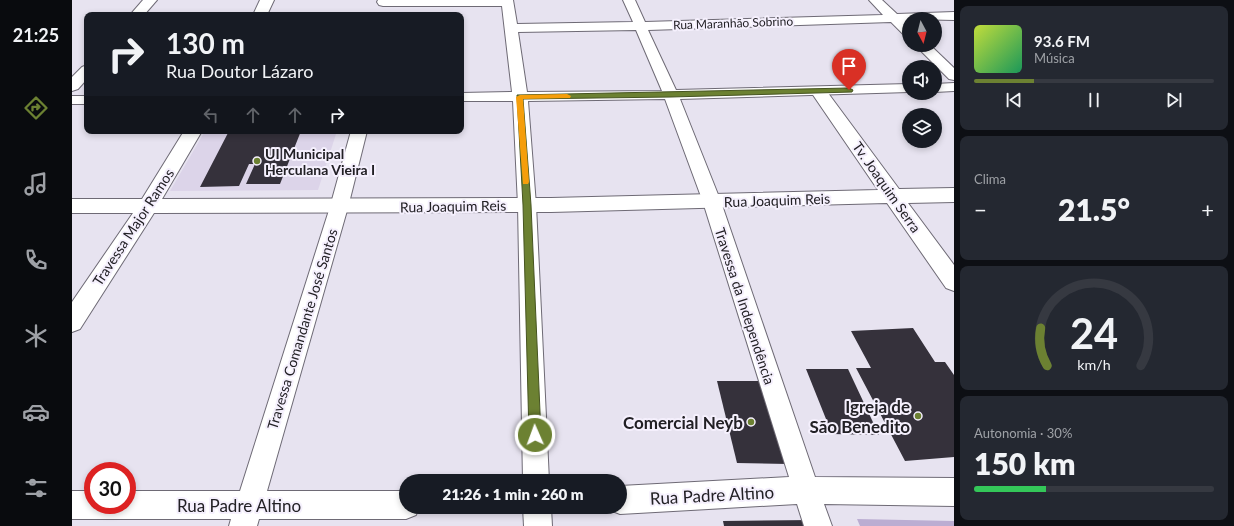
<!DOCTYPE html>
<html lang="pt">
<meta charset="utf-8">
<style>
:root{--surface:#171b24;--page:#242831;--text:#f1f3f6;--muted:#9ea1a6;--line:#363941;--accent:#6c8132}
body{margin:0;font-family:Lato,sans-serif;background:var(--page);color:var(--text);height:100vh;display:flex;flex-direction:column;font-size:15px;white-space:nowrap}
*{box-sizing:border-box;margin:0}
p{font-size:13px;color:var(--muted)}
.icon{flex:none;width:22px;height:22px;fill:none;stroke:currentColor;stroke-width:2;stroke-linecap:round;stroke-linejoin:round}
.map{position:relative;flex:1;overflow:hidden}
.details{display:flex;flex-direction:column;gap:6px;padding:6px;background:#0d0f14;width:280px}
.details>*{flex:none}
.banner{position:absolute;left:12px;top:12px;width:380px;height:122px;border-radius:8px;box-shadow:0 2px 6px #0003;background:#171b24;color:var(--text);overflow:hidden}
.needle{width:26px;rotate:173deg}
.tools{position:absolute;left:830px;top:12px;display:grid;gap:8px}
.tools a{display:grid;place-items:center;width:40px;height:40px;border-radius:50%;background:var(--surface);box-shadow:0 2px 6px #0003;font-size:20px}
.speed{position:absolute;left:12px;top:462px;display:flex;gap:8px;font-size:20px;font-weight:700;text-align:center}
.speed>*{display:grid;place-content:center;width:52px;height:52px;border-radius:50%;background:var(--surface);box-shadow:0 2px 6px #0003;line-height:1}
.speed .limit{border:6px solid #d22;background:#fff;color:#111}
.pin{position:absolute;display:grid;place-items:center;width:34px;height:34px;color:#fff;margin:-41px -17px;border-radius:50% 50% 50% 0;rotate:-45deg;box-shadow:0 0 4px #0007}
.pin .icon{rotate:45deg}
.me{position:absolute;width:44px;margin:-22px;rotate:358deg;stroke-linejoin:round;filter:drop-shadow(0 0 3px #0008)}
.turn{display:flex;align-items:center;gap:14px;height:84px;padding:0 16px;font-size:18px}
.turn .icon{width:52px;height:52px;stroke-width:2.5}
.turn b{display:block;font-size:28px;line-height:34px}
.lanes{display:flex;align-items:center;height:38px;padding:0 16px;background:#0003;justify-content:center;gap:20px;direction:ltr}
.lanes .off{opacity:.35}
.big{font-size:30px;font-weight:800;line-height:1.1}
.details .card{flex:1;display:flex;flex-direction:column;justify-content:center;gap:6px;min-width:0;padding:0 14px;border-radius:8px;background:var(--page)}
.details .dial{align-items:center;gap:0}
.dial svg{height:104px;overflow:visible;fill:none;stroke:var(--line);stroke-width:7;stroke-linecap:round;text-anchor:middle}
.dial text{fill:var(--text);stroke:none}
.song{display:flex;align-items:center;gap:12px}
.cover{width:48px;height:48px;border-radius:6px;background:linear-gradient(135deg,hsl(70 70% 55%),hsl(150 70% 35%))}
.played{height:4px;border-radius:2px;background:linear-gradient(90deg,var(--accent) 25%,var(--line) 25%)}
.keys{display:flex;justify-content:space-around;direction:ltr}
.heat{display:flex;justify-content:space-between;align-items:center;font-size:22px;direction:ltr}
.charge{height:6px;border-radius:3px;background:linear-gradient(90deg,#34c759 30%,var(--line) 0)}
.trip{position:absolute;left:327px;top:474px;width:228px;height:40px;border-radius:20px;background:var(--surface);box-shadow:0 2px 6px #0003;font-weight:800;line-height:40px;text-align:center}
main{display:flex;flex:1;min-height:0}
.dock{display:flex;flex-direction:column;width:72px;justify-content:space-around;align-items:center;background:#090b0e;color:var(--muted)}
.dock .icon{width:28px;height:28px}
.dock .active{color:var(--accent)}
.dock b{font-size:18px;color:var(--text)}
.map>svg:first-child{display:block}
.built{fill:#dcd4e9}
.green{fill:#bbadd2}
.building{fill:#35313b}
.lines{fill:none;stroke-linecap:round;stroke-linejoin:round}
.minor-casing{stroke:#6e6a75;stroke-width:2}
.tertiary-casing{stroke:#6e6a75;stroke-width:2}
.minor{fill:#fff;fill-rule:evenodd}
.tertiary{fill:#fff;fill-rule:evenodd}
.route{fill:#6c8132;stroke:#465420}
.slow{fill:#f59e0b}
.poi-dot{fill:#6c8132;stroke:#f5f0fd;stroke-width:1.5}
.labels{text-anchor:middle;dominant-baseline:central;stroke-width:4;stroke-linejoin:round;paint-order:stroke}
.far-street-label{font-size:12px;fill:#222025;stroke:#f5f0fd}
.poi-label{font-size:14px;font-weight:bold;fill:#222025;stroke:#f5f0fd;text-anchor:start}
.street-label{font-size:14px;fill:#222025;stroke:#f5f0fd}
.near-poi-label{font-size:17px;font-weight:bold;fill:#222025;stroke:#f5f0fd;text-anchor:end}
.near-street-label{font-size:17px;fill:#222025;stroke:#f5f0fd}
</style>
<main>
<nav class="dock">
<b>21:25</b>
<svg class="icon active" aria-label="directions" viewBox="0 0 24 24"><path d="M12 3l9 9-9 9-9-9zM9 14v-3h6M13 9l2 2-2 2"/></svg>
<svg class="icon" aria-label="music" viewBox="0 0 24 24"><path d="M9 18V5l10-2v13"/><circle cx="6" cy="18" r="3"/><circle cx="16" cy="16" r="3"/></svg>
<svg class="icon" aria-label="phone" viewBox="0 0 24 24"><path d="M5 4h4l2 5-3 2q2 4 5 5l2-3 5 2v4C11 20 4 13 5 4z"/></svg>
<svg class="icon" aria-label="climate" viewBox="0 0 24 24"><path d="M12 3v18M4 7l16 10M4 17L20 7"/></svg>
<svg class="icon" aria-label="car" viewBox="0 0 24 24"><path d="M5 17H2v-5l4-1 3-4h7l3 4 3 1v5h-3M9 17h6M6 11h13"/><circle cx="7" cy="17" r="2"/><circle cx="17" cy="17" r="2"/></svg>
<svg class="icon" aria-label="filters" viewBox="0 0 24 24"><path d="M4 7h16M4 17h16"/><circle cx="9" cy="7" r="2"/><circle cx="15" cy="17" r="2"/></svg>
</nav>
<div class="map">
<svg width="882" height="526" viewBox="0 0 882 526">
<rect width="100%" height="100%" fill="#e7e3f0"/>
<!-- built -->
<polygon class="built" points="133,131 265,131 246,190 98,191"/>
<!-- green -->
<polygon class="green" points="785,519 882,521 882,526 788,526"/>
<!-- building -->
<g class="building">
<polygon points="157,131 229,131 208,184 174,184 183,164 177,164 167,186 128,187"/>
<polygon points="841,328 863,362 873,362 882,375 882,457 833,461 784,368 799,368 779,331"/>
<polygon points="734,369 776,369 807,435 760,434"/>
<polygon points="645,381 690,381 716,464 665,463"/>
<polygon points="741,520 743,526 652,526 651,521"/>
</g>
<g class="lines">
<!-- minor casing -->
<g class="minor-casing">
<g id="minor">
<path d="M306,0h135l4,24 116,-2 -10,-22h12l10,22 238,-7 -14,-15h13l15,14 57,-2v8l-45,-1v2h-4l4,4v11l-5,-1 -13,-13 -243,8 28,60 233,-6v8l-229,7 41,103 94,275 139,1v28l-130,-2 8,22h-28l-7,-22 -177,10 -10,-4 -1,-3h11v-21l169,-9 -86,-275 -38,-103 -137,2 8,104 13,276h-26l-5,-276 -5,-104h-52v-8l51,-1 -10,-86h-119l-4,-1 -2,-3zM564,30l26,61 -135,1 -9,-60z"/>
<polygon points="843,45 858,45 882,68 882,80 877,79"/>
<polygon points="882,83 882,91 863,92 863,84"/>
<rect x="0" y="96" width="15" height="8"/>
<polygon points="279,131 295,131 276,207 195,491 334,491 334,507 347,507 344,515 334,519 187,519 185,526 157,526 159,519 0,519 0,491 21,491 21,505 55,505 55,491 168,491 258,207"/>
<polygon points="451,507 479,507 480,526 452,526"/>
</g>
</g>
<!-- tertiary casing -->
<g class="tertiary-casing">
<g id="tertiary">
<polygon points="71,0 85,0 72,15 58,15"/>
<polygon points="188,0 202,0 195,15 181,15"/>
<polygon points="15,65 15,79 6,89 0,91 0,77 10,67"/>
<polygon points="747,87 753,89 827,189 882,188 882,202 836,203 882,265 882,291 874,288 815,203 479,212 82,213 8,329 0,332 0,302 61,213 0,213 0,199 70,199 112,131 130,131 90,199 479,198 806,190 739,92 741,89"/>
</g>
</g>
<!-- minor -->
<use href="#minor" class="minor"/>
<!-- tertiary -->
<use href="#tertiary" class="tertiary"/>
</g>
<!-- route -->
<polygon class="route" points="777,88 781,90 780,92 599,97 451,99 459,205 469,435 467,439 463,440 459,439 457,435 451,205 445,95"/>
<!-- slow -->
<polygon class="slow" points="495,94 499,96 498,98 451,99 457,182 456,184 451,184 444,97 448,95"/>
<!-- markers -->
<g class="poi-dot">
<circle cx="185" cy="161" r="4"/>
<circle cx="846" cy="416" r="4"/>
<circle cx="679" cy="422" r="4"/>
</g>
<g class="labels">
<!-- far-street labels -->
<g class="far-street-label">
<text transform="translate(661 23) rotate(-2)">Rua Maranhão Sobrino</text>
</g>
<!-- poi labels -->
<g class="poi-label">
<text x="193" y="153">UI Municipal<tspan x="193" dy="16">Herculana Vieira I</tspan></text>
</g>
<!-- street labels -->
<g class="street-label">
<text transform="translate(815 187) rotate(55)">Tv. Joaquim Serra</text>
<text transform="translate(705 200) rotate(-2)">Rua Joaquim Reis</text>
<text transform="translate(381 206) rotate(-1)">Rua Joaquim Reis</text>
<text transform="translate(61 227) rotate(-57)">Travessa Major Ramos</text>
<text transform="translate(673 306) rotate(72)">Travessa da Independência</text>
<text transform="translate(230 329) rotate(-73)">Travessa Comandante José Santos</text>
</g>
<!-- near-poi labels -->
<g class="near-poi-label">
<text x="838" y="406">Igreja de<tspan x="838" dy="20">São Benedito</tspan></text>
<text x="671" y="422">Comercial Neyb</text>
</g>
<!-- near-street labels -->
<g class="near-street-label">
<text transform="translate(640 495) rotate(-3)">Rua Padre Altino</text>
<text x="167" y="505">Rua Padre Altino</text>
</g>
</g>
</svg>
<div class="tools">
<a><svg class="needle" viewBox="-14 -14 28 28"><path d="M0-13l5 13h-10z" fill="#e53935"/><path d="M0 13l5-13h-10z" fill="#9ea1a6"/></svg></a>
<a><svg class="icon" aria-label="sound" viewBox="0 0 24 24"><path d="M4 9h4l5-4v14l-5-4H4zM17 9q2 3 0 6"/></svg></a>
<a><svg class="icon" aria-label="layers" viewBox="0 0 24 24"><path d="M12 4l9 5-9 5-9-5zM3 14l9 5 9-5"/></svg></a>
</div>
<div class="speed"><div class="limit">30</div></div>
<div class="pin" style="left:777px;top:90px;background:#d93025"><svg class="icon" aria-label="arrive" viewBox="0 0 24 24"><path d="M6 21V4h12l-3 4 3 4H6"/></svg></div>
<svg class="me" style="left:463px;top:435px" viewBox="-20 -20 40 40"><circle r="17" fill="#6c8132" stroke="#fff" stroke-width="3"/><path d="M0-11L8 9 0 5-8 9z" fill="#fff"/></svg>
<div class="trip">21:26 · 1 min · 260 m</div>
<div class="banner">
<div class="turn"><svg class="icon" aria-label="right" viewBox="0 0 24 24"><path d="M7 20v-9h11M14 6l5 5-5 5"/></svg><div><b>130 m</b>Rua Doutor Lázaro</div></div>
<div class="lanes"><svg class="icon off" aria-label="left" viewBox="0 0 24 24"><path d="M17 20v-9H6M10 6l-5 5 5 5"/></svg><svg class="icon off" aria-label="ahead" viewBox="0 0 24 24"><path d="M12 20V5M6 11l6-6 6 6"/></svg><svg class="icon off" aria-label="ahead" viewBox="0 0 24 24"><path d="M12 20V5M6 11l6-6 6 6"/></svg><svg class="icon" aria-label="right" viewBox="0 0 24 24"><path d="M7 20v-9h11M14 6l5 5-5 5"/></svg></div>
</div>
</div>
<section class="details">
<div class="card">
<div class="song"><i class="cover"></i><div><b>93.6 FM</b><p>Música</p></div></div>
<div class="played"></div>
<div class="keys"><svg class="icon" aria-label="previous" viewBox="0 0 24 24"><path d="M18 5L8 12l10 7zM5 5v14"/></svg><svg class="icon" aria-label="pause" viewBox="0 0 24 24"><path d="M8 5v14M16 5v14"/></svg><svg class="icon" aria-label="next" viewBox="0 0 24 24"><path d="M6 5l10 7-10 7zM19 5v14"/></svg></div>
</div>
<div class="card"><p>Clima</p>
<div class="heat"><a>−</a><b class="big">21.5°</b><a>+</a></div>
</div>
<div class="card dial"><svg viewBox="0 0 100 80">
<path d="M14 69A42 42 0 1 1 86 69"/>
<path d="M14 69A42 42 0 0 1 9 40" stroke="#6c8132"/>
<text x="50" y="56" font-size="32" font-weight="700">24</text>
<text x="50" y="72" font-size="11">km/h</text>
</svg></div>
<div class="card"><p>Autonomia · 30%</p><b class="big">150 km</b><div class="charge"></div></div>
</section>
</main>
